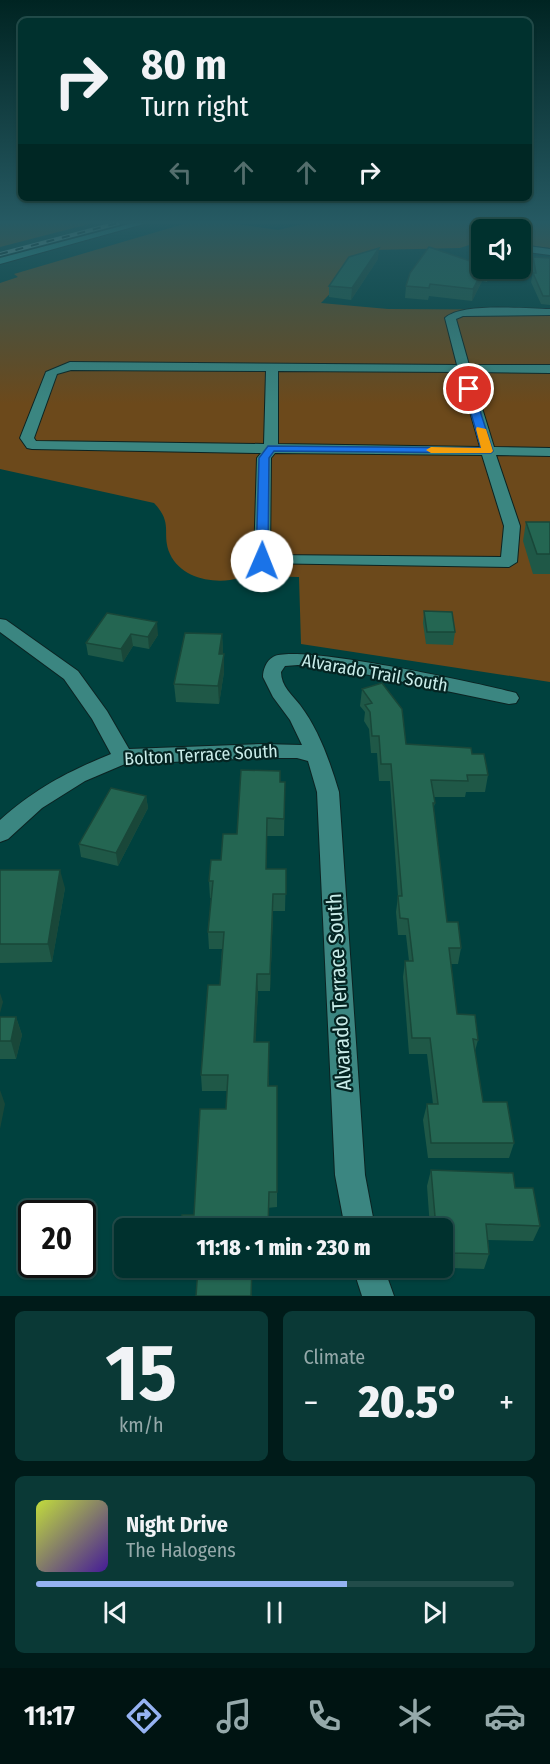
<!DOCTYPE html>
<meta charset="utf-8">
<style>
:root{--surface:#00312e;--page:#0a3936;--text:#f1f3f6;--muted:#95a9aa;--line:#224c4a;--accent:#95b2f1}
body{margin:0;font-family:"Fira Sans Condensed",sans-serif;background:var(--page);color:var(--text);height:100vh;display:flex;flex-direction:column;font-size:22px;white-space:nowrap}
*{box-sizing:border-box;margin:0}
p{font-size:20px;color:var(--muted)}
.icon{flex:none;width:33px;height:33px;fill:none;stroke:currentColor;stroke-width:2;stroke-linecap:round;stroke-linejoin:round}
.map{position:relative;height:1296px;overflow:hidden}
.panel{display:flex;flex-direction:column;gap:15px;padding:15px;background:#001b19;flex:1}
.panel>*{flex:none}
.banner{position:absolute;left:18px;top:18px;width:514px;height:183px;border-radius:9px;box-shadow:0 2px 4px #0004,0 0 0 2px var(--line);background:#00312e;color:var(--text);overflow:hidden}
.fabs{position:absolute;left:471px;top:219px;display:grid;gap:12px}
.fabs a{display:grid;place-items:center;width:60px;height:60px;border-radius:9px;background:var(--surface);box-shadow:0 2px 4px #0004,0 0 0 2px var(--line);font-size:30px}
.speed{position:absolute;left:18px;top:1200px;display:flex;gap:12px;font-size:30px;font-weight:700;text-align:center}
.speed>*{display:grid;place-content:center;width:78px;height:78px;border-radius:50%;background:var(--surface);box-shadow:0 2px 4px #0004,0 0 0 2px var(--line);line-height:1}
.speed .limit{border:3px solid #111;border-radius:9px;background:#fff;color:#111}
.pin{position:absolute;display:grid;place-items:center;width:51px;height:51px;color:#fff;margin:-26px;border:3px solid #fff;border-radius:50%;box-shadow:0 2px 6px #0007}
.me{position:absolute;width:66px;margin:-33px;rotate:1deg;stroke-linejoin:round;filter:drop-shadow(0 0 4px #0008)}
.turn{display:flex;align-items:center;gap:21px;height:126px;padding:0 24px;font-size:27px}
.turn .icon{width:78px;height:78px;stroke-width:2.5}
.turn b{display:block;font-size:42px;line-height:51px}
.lanes{display:flex;align-items:center;height:57px;padding:0 24px;background:#0003;justify-content:center;gap:30px;direction:ltr}
.lanes .off{opacity:.35}
.big{font-size:45px;font-weight:800;line-height:1.1}
.panel .tile{flex:1;display:flex;flex-direction:column;justify-content:center;gap:9px;min-width:0;padding:0 21px;border-radius:9px;background:var(--page)}
.panel .dial{align-items:center;gap:0}
.dial b{font-size:78px;line-height:1}
.song{display:flex;align-items:center;gap:18px}
.cover{width:72px;height:72px;border-radius:9px;background:linear-gradient(135deg,hsl(70 70% 55%),hsl(260 70% 35%))}
.played{height:6px;border-radius:3px;background:linear-gradient(90deg,var(--accent) 65%,var(--line) 65%)}
.keys{display:flex;justify-content:space-around;direction:ltr}
.heat{display:flex;justify-content:space-between;align-items:center;font-size:33px;direction:ltr}
.panel .tiles{flex:1;display:grid;gap:15px;grid-template-columns:1fr 1fr}
.tile:last-child{grid-column:span 2}
.trip{position:absolute;left:114px;top:1218px;width:339px;height:60px;border-radius:9px;background:var(--surface);box-shadow:0 2px 4px #0004,0 0 0 2px var(--line);font-weight:800;line-height:60px;text-align:center}
.dock{display:flex;height:96px;justify-content:space-around;align-items:center;background:#001412;color:var(--muted)}
.dock .icon{width:42px;height:42px}
.dock .selected{color:var(--accent)}
.dock b{font-size:27px;color:var(--text)}
.map>svg:first-child{display:block}
.green{fill:#6c491b}
.lines{fill:none;stroke-linecap:round;stroke-linejoin:round}
.minor-casing{stroke:#0b2322;stroke-width:2}
.major-casing{stroke:#0b2322;stroke-width:2}
.minor{fill:#3b8681;fill-rule:evenodd}
.major{fill:#319f99;fill-rule:evenodd}
.rail-casing{stroke:#87b4b1;stroke-width:4}
.rail{stroke:#042422;stroke-width:2;stroke-dasharray:8;stroke-linecap:butt}
.wall{fill:#1f5847}
.shaded-wall{fill:#194739}
.building{fill:#246652;stroke:#194739;stroke-width:1.5}
.route{fill:#1a73e8;stroke:#114b97;stroke-width:1.5}
.slow{fill:#f59e0b}
.labels{text-anchor:middle;dominant-baseline:central;stroke-width:4.5;stroke-linejoin:round;paint-order:stroke}
.street-label{font-size:18px;fill:#c9ece9;stroke:#042422}
.near-street-label{font-size:21px;fill:#c9ece9;stroke:#042422}
</style>
<div class="map">
<svg width="550" height="1296" viewBox="0 0 550 1296">
<rect width="100%" height="100%" fill="#00413e"/>
<!-- green -->
<g class="green">
<polygon points="0,223 93,223 0,247"/>
<path d="M187,223h42l49,7 29,-7h243v25l-29,-4 -1,-14h-38l-1,11 -21,7 -88,2 -51,53 67,6 162,1v372l-249,-38 -2,-67c-17,0 -34,-1 -51,-1 -6,1 -12,3 -18,4 -22,3 -50,-4 -60,-26 -9,-21 4,-30 -16,-51l-154,-34v-186l18,-6 -4,-3z"/>
</g>
<g class="lines">
<!-- minor casing -->
<g class="minor-casing">
<g id="minor">
<polygon points="520,245 550,249 550,255 520,251"/>
<path d="M550,309v6l-87,1 -7,3 13,46h81v8l-79,-1 23,75 56,1v8l-54,-1 24,71 -3,36 -8,5 -253,-4 -2,-3 3,-102 4,-5 -229,-4 -5,-1 -7,-10 26,-66 24,-10 387,3 -12,-47c17,-16 80,-9 105,-9zM71,370l195,1 -2,73 -228,-3 -2,-3 23,-64zM278,371l181,1 21,75 -202,-3zM275,453l207,2 22,71 -3,31 -231,-2 1,-97z"/>
<path d="M0,619l6,1 72,51 29,40 22,38 132,-5 41,1 -12,-25 -17,-23 -10,-20c0,-7 3,-16 10,-20 23,-14 209,27 243,36l3,5 -3,5 -7,1 -159,-33 -52,-6 -13,1 -4,6c0,14 11,23 19,33 19,25 30,57 39,87l26,383 10,53h-30l-10,-53 -18,-383 -9,-31 -11,-3h-36l-136,6 -40,17 -43,27 -34,31 -8,3v-22c36,-32 67,-48 111,-66l-19,-35 -28,-40 -64,-47z"/>
<polygon points="353,1268 384,1268 394,1296 362,1296"/>
</g>
</g>
<!-- major casing -->
<g class="major-casing">
<polygon id="major" points="133,223 147,223 0,264 0,258"/>
</g>
<!-- minor -->
<use href="#minor" class="minor"/>
<!-- major -->
<use href="#major" class="major"/>
<!-- rail casing -->
<g class="rail-casing">
<polyline id="rail" points="0,254 118,223"/>
</g>
<!-- rail -->
<use href="#rail" class="rail"/>
</g>
<!-- wall -->
<g class="wall">
<polygon points="533,257 550,258 550,305 541,304 531,282 533,273 531,266"/>
<polygon points="378,259 351,300 329,297 329,286"/>
<polygon points="470,261 494,268 487,282 482,281 472,301 429,296 428,300 405,298 406,286"/>
<polygon points="526,522 550,522 550,574 533,574 523,541"/>
<polygon points="424,611 455,632 453,645 426,644 423,623"/>
<polygon points="107,613 158,635 149,649 133,646 123,662 88,655 86,643"/>
<polygon points="222,634 224,672 219,704 176,702 174,684"/>
<polygon points="362,689 406,744 472,754 488,775 485,792 466,792 465,797 434,797 435,803 433,810 447,922 461,948 458,964 451,964 457,1014 478,1040 475,1051 483,1102 514,1143 509,1158 428,1158 423,1120 427,1104 433,1104 427,1054 409,1054 403,977 405,961 409,961 406,935 398,935 396,912 398,896 390,781 379,781 377,753 371,753 369,729 364,721 365,712 360,706"/>
<polygon points="280,782 285,782 284,836 267,836 266,869 286,869 285,911 273,911 270,991 258,991 255,1042 269,1059 269,1086 277,1086 277,1207 194,1215 226,1109 227,1091 202,1091 201,1075 220,985 222,949 209,949 208,932 211,898 210,898 209,881 237,834"/>
<polygon points="146,796 148,808 118,866 81,857 79,844"/>
<polygon points="0,870 65,888 52,962 0,963"/>
<polygon points="0,1017 16,1017 22,1035 16,1059 0,1059"/>
<polygon points="431,1170 515,1188 540,1226 533,1241 488,1240 489,1254 484,1269 450,1268 448,1251 442,1251 442,1228 430,1228 427,1186"/>
<polygon points="198,1268 268,1268 268,1275 252,1276"/>
</g>
<!-- shaded-wall -->
<g class="shaded-wall">
<polygon points="379,248 378,259 351,300 352,288"/>
<polygon points="490,268 494,268 487,282 489,270"/>
<polygon points="483,270 482,281 472,301 473,289"/>
<polygon points="157,622 158,635 149,649 148,637"/>
<polygon points="131,634 133,646 123,662 121,649"/>
<polygon points="222,634 223,652 220,672 219,654"/>
<polygon points="224,654 224,672 219,704 218,686"/>
<polygon points="146,796 148,808 118,866 116,853"/>
<polygon points="60,870 65,888 52,962 48,944"/>
<polygon points="273,894 273,911 270,991 270,974"/>
<polygon points="257,974 258,991 255,1058 254,1042"/>
<polygon points="0,993 3,1002 0,1013"/>
<polygon points="16,1017 22,1035 16,1059 11,1041"/>
<polygon points="0,1090 5,1104 0,1129"/>
<polygon points="252,1268 252,1296 251,1296"/>
</g>
<!-- building -->
<g class="building">
<polygon points="480,244 482,244 482,268 490,268 489,270 483,270 473,289 430,284 429,288 406,286 410,273 429,247 470,261"/>
<polygon points="379,248 352,288 329,286 349,257"/>
<polygon points="533,257 550,258 550,296 543,296 533,273 536,273"/>
<polygon points="526,522 550,522 550,554 537,554"/>
<polygon points="424,611 452,612 455,632 427,632"/>
<polygon points="107,613 157,622 148,637 131,634 121,649 86,643"/>
<polygon points="185,633 222,634 219,654 224,654 218,686 174,684"/>
<polygon points="382,683 402,709 406,744 471,748 472,754 484,754 488,775 467,775 468,781 431,780 435,803 433,803 447,922 458,922 461,948 449,948 457,1014 475,1015 478,1040 473,1039 483,1102 507,1102 514,1143 431,1143 427,1104 438,1104 430,1038 412,1038 405,961 413,961 408,919 400,918 398,896 402,896 391,764 381,764 379,736 372,736 370,712 365,705 372,703 362,689"/>
<polygon points="241,770 280,771 280,782 285,782 284,819 267,818 266,869 286,869 286,894 273,894 270,974 257,974 254,1042 269,1042 268,1086 277,1086 277,1192 269,1192 268,1228 181,1228 182,1215 194,1215 200,1109 226,1109 228,1075 201,1075 208,985 220,985 224,932 208,932 213,881 209,881 211,860 221,860 223,834 237,834"/>
<polygon points="111,788 146,796 116,853 79,844"/>
<polygon points="0,870 60,870 48,944 0,944"/>
<polygon points="0,1017 16,1017 11,1041 0,1041"/>
<polygon points="431,1170 513,1173 515,1188 533,1188 540,1226 486,1224 489,1254 454,1253 453,1236 442,1236 442,1228 436,1228"/>
<polygon points="198,1268 252,1268 251,1296 196,1296"/>
</g>
<!-- sky -->
<linearGradient id="sky" x2="0" y2="1"><stop stop-color="#002422"/><stop offset="0.55" stop-color="#265a63"/><stop offset="1" stop-color="#265a63" stop-opacity="0"/></linearGradient>
<rect width="550" height="404" fill="url(#sky)"/>
<!-- route -->
<polygon class="route" points="469,386 473,389 493,451 491,453 274,451 269,458 268,561 262,564 258,563 256,561 259,458 268,446 481,448 464,389"/>
<!-- slow -->
<polygon class="slow" points="477,427 486,429 493,451 491,453 431,453 426,450 431,447 481,448 476,429"/>
<g class="labels">
<!-- street labels -->
<g class="street-label">
<text transform="translate(375 673) rotate(10)">Alvarado Trail South</text>
<text transform="translate(201 755) rotate(-3)">Bolton Terrace South</text>
</g>
<!-- near-street labels -->
<g class="near-street-label">
<text transform="translate(339 992) rotate(-93)">Alvarado Terrace South</text>
</g>
</g>
</svg>
<div class="fabs">
<a><svg class="icon" aria-label="sound" viewBox="0 0 24 24"><path d="M4 9h4l5-4v14l-5-4H4zM17 9q2 3 0 6"/></svg></a>
</div>
<div class="speed"><div class="limit">20</div></div>
<div class="pin" style="left:469px;top:389px;background:#d93025"><svg class="icon" aria-label="arrive" viewBox="0 0 24 24"><path d="M6 21V4h12l-3 4 3 4H6"/></svg></div>
<svg class="me" style="left:262px;top:561px" viewBox="-20 -20 40 40"><circle r="19" fill="#fff"/><path d="M0-13L10 11 0 6-10 11z" fill="#1a73e8"/></svg>
<div class="trip">11:18 · 1 min · 230 m</div>
<div class="banner">
<div class="turn"><svg class="icon" aria-label="right" viewBox="0 0 24 24"><path d="M7 20v-9h11M14 6l5 5-5 5"/></svg><div><b>80 m</b>Turn right</div></div>
<div class="lanes"><svg class="icon off" aria-label="left" viewBox="0 0 24 24"><path d="M17 20v-9H6M10 6l-5 5 5 5"/></svg><svg class="icon off" aria-label="ahead" viewBox="0 0 24 24"><path d="M12 20V5M6 11l6-6 6 6"/></svg><svg class="icon off" aria-label="ahead" viewBox="0 0 24 24"><path d="M12 20V5M6 11l6-6 6 6"/></svg><svg class="icon" aria-label="right" viewBox="0 0 24 24"><path d="M7 20v-9h11M14 6l5 5-5 5"/></svg></div>
</div>
</div>
<section class="panel">
<div class="tiles">
<div class="tile dial"><b>15</b><p>km/h</p></div>
<div class="tile"><p>Climate</p>
<div class="heat"><a>−</a><b class="big">20.5°</b><a>+</a></div>
</div>
<div class="tile">
<div class="song"><i class="cover"></i><div><b>Night Drive</b><p>The Halogens</p></div></div>
<div class="played"></div>
<div class="keys"><svg class="icon" aria-label="previous" viewBox="0 0 24 24"><path d="M18 5L8 12l10 7zM5 5v14"/></svg><svg class="icon" aria-label="pause" viewBox="0 0 24 24"><path d="M8 5v14M16 5v14"/></svg><svg class="icon" aria-label="next" viewBox="0 0 24 24"><path d="M6 5l10 7-10 7zM19 5v14"/></svg></div>
</div>
</div>
</section>
<nav class="dock">
<b>11:17</b>
<svg class="icon selected" aria-label="directions" viewBox="0 0 24 24"><path d="M12 3l9 9-9 9-9-9zM9 14v-3h6M13 9l2 2-2 2"/></svg>
<svg class="icon" aria-label="music" viewBox="0 0 24 24"><path d="M9 18V5l10-2v13"/><circle cx="6" cy="18" r="3"/><circle cx="16" cy="16" r="3"/></svg>
<svg class="icon" aria-label="phone" viewBox="0 0 24 24"><path d="M5 4h4l2 5-3 2q2 4 5 5l2-3 5 2v4C11 20 4 13 5 4z"/></svg>
<svg class="icon" aria-label="climate" viewBox="0 0 24 24"><path d="M12 3v18M4 7l16 10M4 17L20 7"/></svg>
<svg class="icon" aria-label="car" viewBox="0 0 24 24"><path d="M5 17H2v-5l4-1 3-4h7l3 4 3 1v5h-3M9 17h6M6 11h13"/><circle cx="7" cy="17" r="2"/><circle cx="17" cy="17" r="2"/></svg>
</nav>
